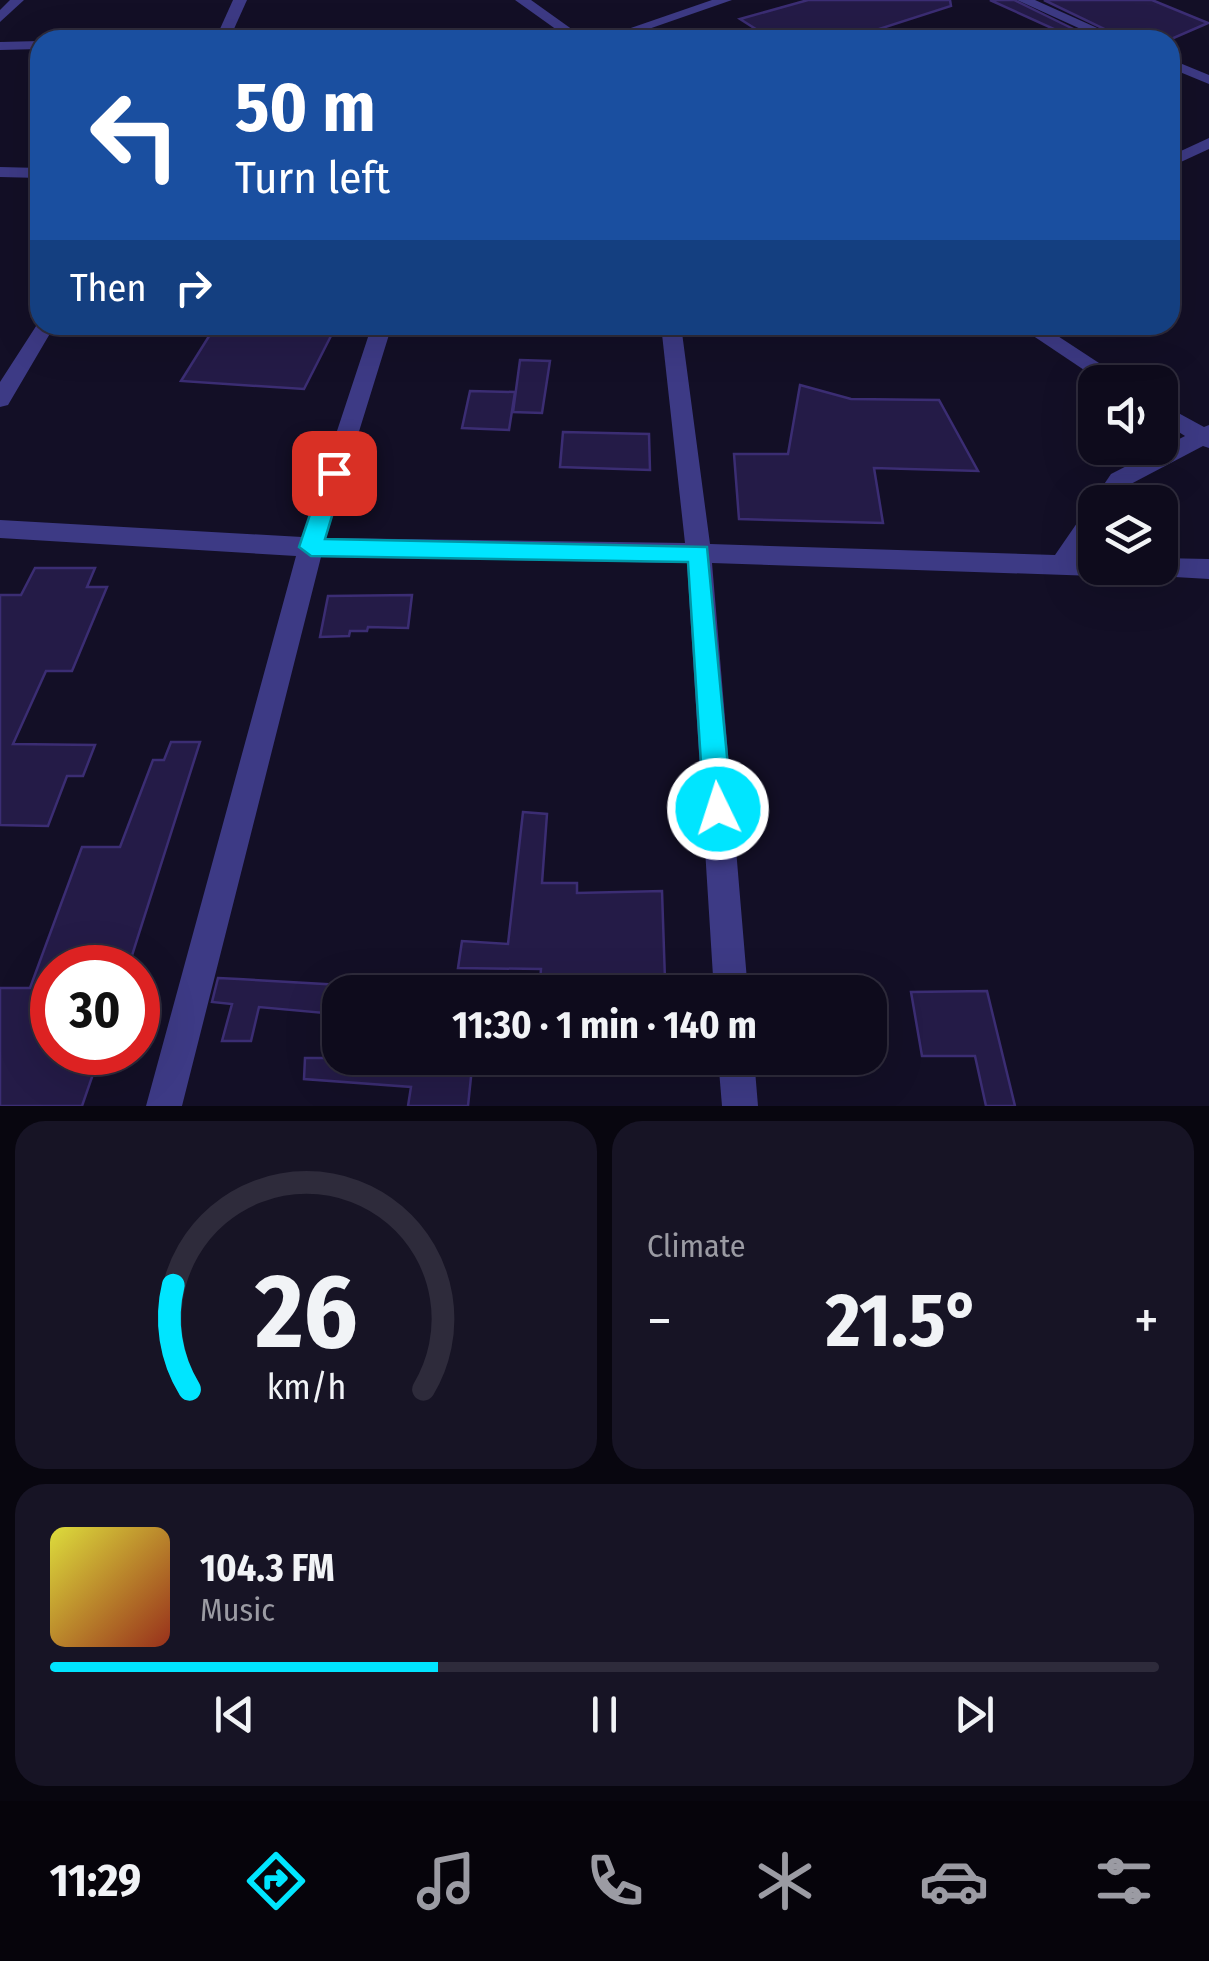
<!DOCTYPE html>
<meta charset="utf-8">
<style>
:root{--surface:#0e0b1c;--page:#171425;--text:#f1f3f6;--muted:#9b9ba3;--line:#2e2b3b;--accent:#00e5ff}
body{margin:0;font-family:"Fira Sans Condensed",sans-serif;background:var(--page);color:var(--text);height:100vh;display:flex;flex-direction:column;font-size:38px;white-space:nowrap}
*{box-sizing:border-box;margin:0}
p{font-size:32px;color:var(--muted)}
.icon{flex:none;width:55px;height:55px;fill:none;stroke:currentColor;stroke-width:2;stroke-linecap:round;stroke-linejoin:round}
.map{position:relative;height:1106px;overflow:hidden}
.sheet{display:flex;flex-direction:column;gap:15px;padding:15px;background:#08060f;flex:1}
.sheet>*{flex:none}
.guide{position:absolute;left:30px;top:30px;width:1150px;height:305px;border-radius:30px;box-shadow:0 10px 40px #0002,0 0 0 2px var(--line);background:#1a4fa0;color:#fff;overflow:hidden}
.fabs{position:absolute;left:1078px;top:365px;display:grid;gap:20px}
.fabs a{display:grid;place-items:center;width:100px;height:100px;border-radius:20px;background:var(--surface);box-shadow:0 10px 40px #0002,0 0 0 2px var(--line);font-size:50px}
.speed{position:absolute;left:30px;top:945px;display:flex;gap:20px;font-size:50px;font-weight:700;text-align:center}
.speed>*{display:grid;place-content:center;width:130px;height:130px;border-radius:50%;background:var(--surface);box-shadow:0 10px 40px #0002,0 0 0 2px var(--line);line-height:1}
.speed .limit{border:15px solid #d22;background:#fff;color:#111}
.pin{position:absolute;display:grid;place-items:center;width:85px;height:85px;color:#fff;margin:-42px;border-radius:20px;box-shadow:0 5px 15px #0006}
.me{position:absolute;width:110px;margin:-55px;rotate:356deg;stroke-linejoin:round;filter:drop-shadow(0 0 8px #0008)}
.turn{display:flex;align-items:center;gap:35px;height:210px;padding:0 40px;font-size:45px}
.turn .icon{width:130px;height:130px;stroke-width:2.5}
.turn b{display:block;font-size:70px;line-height:85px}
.then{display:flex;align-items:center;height:95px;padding:0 40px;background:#0003;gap:20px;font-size:38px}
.big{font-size:75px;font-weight:700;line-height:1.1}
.sheet .tile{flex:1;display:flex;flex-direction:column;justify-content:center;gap:15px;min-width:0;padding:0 35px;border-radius:30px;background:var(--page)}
.sheet .dial{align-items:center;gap:0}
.dial svg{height:260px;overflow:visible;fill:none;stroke:var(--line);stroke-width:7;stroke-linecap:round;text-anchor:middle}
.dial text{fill:var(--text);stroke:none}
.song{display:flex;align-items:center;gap:30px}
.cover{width:120px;height:120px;border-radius:15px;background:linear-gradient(135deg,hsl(60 70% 55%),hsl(10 70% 35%))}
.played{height:10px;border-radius:5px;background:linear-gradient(90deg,var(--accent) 35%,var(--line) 35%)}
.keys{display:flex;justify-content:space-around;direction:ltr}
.heat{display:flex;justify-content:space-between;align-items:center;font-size:55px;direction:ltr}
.sheet .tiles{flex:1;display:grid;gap:15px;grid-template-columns:1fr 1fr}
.tile:last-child{grid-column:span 2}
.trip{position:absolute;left:322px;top:975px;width:565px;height:100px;border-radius:30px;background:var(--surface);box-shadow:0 10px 40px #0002,0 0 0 2px var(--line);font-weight:700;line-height:100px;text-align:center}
.menu{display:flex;height:160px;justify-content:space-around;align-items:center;background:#06040b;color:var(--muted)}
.menu .icon{width:70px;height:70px}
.menu .current{color:var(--accent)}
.menu b{font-size:45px;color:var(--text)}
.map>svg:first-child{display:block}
.building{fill:#241b47;stroke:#3b2d73;stroke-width:2.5}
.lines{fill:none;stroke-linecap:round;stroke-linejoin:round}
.minor{fill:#3d3a85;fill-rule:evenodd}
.route{fill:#00e5ff;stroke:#0095a6;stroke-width:2.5}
</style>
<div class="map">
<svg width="1209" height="1106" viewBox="0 0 1209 1106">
<rect width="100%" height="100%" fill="#130f26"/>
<!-- building -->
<g class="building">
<polygon points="808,0 950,0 951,6 845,40 773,40 740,19"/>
<polygon points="990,0 1014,0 1096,40 1078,40"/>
<polygon points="1044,0 1152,0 1208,23 1169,40 1127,40"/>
<polygon points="266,327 335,328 304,389 181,381 211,333 263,333"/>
<polygon points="520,360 550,361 542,413 513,412"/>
<polygon points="800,385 851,399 939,400 978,471 874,468 883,523 739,519 734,454 788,454"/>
<polygon points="470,391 515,392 509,430 462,428"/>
<polygon points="563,432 649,434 650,470 560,467"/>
<polygon points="35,568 95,568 87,587 107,587 72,671 46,671 13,744 95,745 83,776 67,776 48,826 0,825 0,595 21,595"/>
<polygon points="412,595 408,628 368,627 367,631 350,631 349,636 320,637 328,596"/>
<polygon points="171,742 200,742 128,968 52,968 52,1053 100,1054 82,1106 0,1106 0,988 30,988 82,847 120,847 153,760 164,760"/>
<polygon points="523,812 547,814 542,883 577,883 577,893 662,891 665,980 540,981 541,969 458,968 462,941 508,944"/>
<polygon points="218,978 239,979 341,985 335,1014 259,1007 251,1041 222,1041 232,1004 212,1002"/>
<polygon points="987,991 1015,1106 986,1106 975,1056 922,1056 911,992"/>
<polygon points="305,1058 473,1058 468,1106 408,1106 411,1087 304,1079"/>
</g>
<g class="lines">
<!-- minor -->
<g class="minor">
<polygon points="10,0 24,0 0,22 0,10"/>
<polygon points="233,0 247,0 229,40 215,40"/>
<polygon points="515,0 531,0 587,40 571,40"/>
<polygon points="712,0 732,0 617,40 596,40"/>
<polygon points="1017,0 1035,0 1124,40 1105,40"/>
<polygon points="40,41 40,49 0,50 0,42"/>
<polygon points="1170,59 1209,75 1209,84 1170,68"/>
<polygon points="1209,138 1209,149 1170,167 1170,156"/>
<polygon points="0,167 40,168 40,178 0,177"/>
<polygon points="40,320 40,325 55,325 8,405 0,407 0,382"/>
<polygon points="372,325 392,325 326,538 685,543 661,325 681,325 710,544 1055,555 1086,510 1095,507 1092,502 1111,474 1185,436 1160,420 1160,403 1204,427 1209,425 1209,448 1203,446 1127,486 1116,502 1095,502 1095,535 1082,556 1095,556 1095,568 1107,568 1095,576 712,563 748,992 714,992 687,563 321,557 182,1106 146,1106 296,556 0,538 0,520 302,537"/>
<polygon points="1017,325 1041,325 1128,382 1102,382"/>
<polygon points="1160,558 1209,559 1209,579 1140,575 1137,568 1160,568"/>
<polygon points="718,1058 754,1058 758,1106 722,1106"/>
</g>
</g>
<!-- route -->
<polygon class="route" points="334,465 345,473 325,539 707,547 732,809 728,819 718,822 708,819 704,809 688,562 311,556 299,547 324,473"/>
</svg>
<div class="fabs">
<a><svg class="icon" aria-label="sound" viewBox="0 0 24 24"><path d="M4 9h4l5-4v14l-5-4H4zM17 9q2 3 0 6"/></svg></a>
<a><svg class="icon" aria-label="layers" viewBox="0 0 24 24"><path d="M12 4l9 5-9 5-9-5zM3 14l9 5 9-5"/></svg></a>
</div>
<div class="speed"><div class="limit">30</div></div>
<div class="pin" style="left:334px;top:473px;background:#d93025"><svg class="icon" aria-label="arrive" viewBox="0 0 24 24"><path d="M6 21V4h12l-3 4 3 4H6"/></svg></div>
<svg class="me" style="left:718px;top:809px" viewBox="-20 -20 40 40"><circle r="17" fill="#00e5ff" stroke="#fff" stroke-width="3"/><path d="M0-11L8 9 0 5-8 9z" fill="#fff"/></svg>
<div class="trip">11:30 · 1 min · 140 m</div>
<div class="guide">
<div class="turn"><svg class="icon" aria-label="left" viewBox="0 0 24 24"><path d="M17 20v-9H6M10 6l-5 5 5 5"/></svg><div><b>50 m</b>Turn left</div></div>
<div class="then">Then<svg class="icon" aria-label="right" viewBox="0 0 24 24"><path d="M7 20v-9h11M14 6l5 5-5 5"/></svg></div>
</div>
</div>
<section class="sheet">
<div class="tiles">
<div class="tile dial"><svg viewBox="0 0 100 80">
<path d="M14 69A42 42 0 1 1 86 69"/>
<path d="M14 69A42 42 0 0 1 9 37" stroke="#00e5ff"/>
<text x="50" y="56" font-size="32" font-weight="700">26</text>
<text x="50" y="72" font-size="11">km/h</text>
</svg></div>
<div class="tile"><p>Climate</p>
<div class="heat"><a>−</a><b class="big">21.5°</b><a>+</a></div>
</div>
<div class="tile">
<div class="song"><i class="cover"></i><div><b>104.3 FM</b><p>Music</p></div></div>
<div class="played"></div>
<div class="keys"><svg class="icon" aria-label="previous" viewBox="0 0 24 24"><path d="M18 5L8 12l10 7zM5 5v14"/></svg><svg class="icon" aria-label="pause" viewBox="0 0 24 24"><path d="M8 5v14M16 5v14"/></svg><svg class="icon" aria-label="next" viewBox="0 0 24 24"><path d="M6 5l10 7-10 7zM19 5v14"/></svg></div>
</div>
</div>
</section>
<nav class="menu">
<b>11:29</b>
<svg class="icon current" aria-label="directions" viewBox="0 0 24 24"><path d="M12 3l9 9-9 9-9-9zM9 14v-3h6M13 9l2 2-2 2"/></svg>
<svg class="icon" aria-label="music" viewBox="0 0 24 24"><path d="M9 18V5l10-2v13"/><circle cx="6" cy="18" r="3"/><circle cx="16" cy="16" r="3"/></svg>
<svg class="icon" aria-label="phone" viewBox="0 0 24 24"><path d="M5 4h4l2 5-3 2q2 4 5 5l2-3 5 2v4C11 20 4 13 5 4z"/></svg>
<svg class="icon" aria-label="climate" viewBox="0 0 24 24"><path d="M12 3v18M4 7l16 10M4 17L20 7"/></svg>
<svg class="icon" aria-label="car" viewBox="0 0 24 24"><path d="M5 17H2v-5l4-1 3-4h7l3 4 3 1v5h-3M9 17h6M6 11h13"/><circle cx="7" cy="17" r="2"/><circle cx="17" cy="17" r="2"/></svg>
<svg class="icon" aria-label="filters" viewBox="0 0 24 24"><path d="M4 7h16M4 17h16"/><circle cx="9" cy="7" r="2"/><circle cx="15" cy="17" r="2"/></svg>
</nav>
